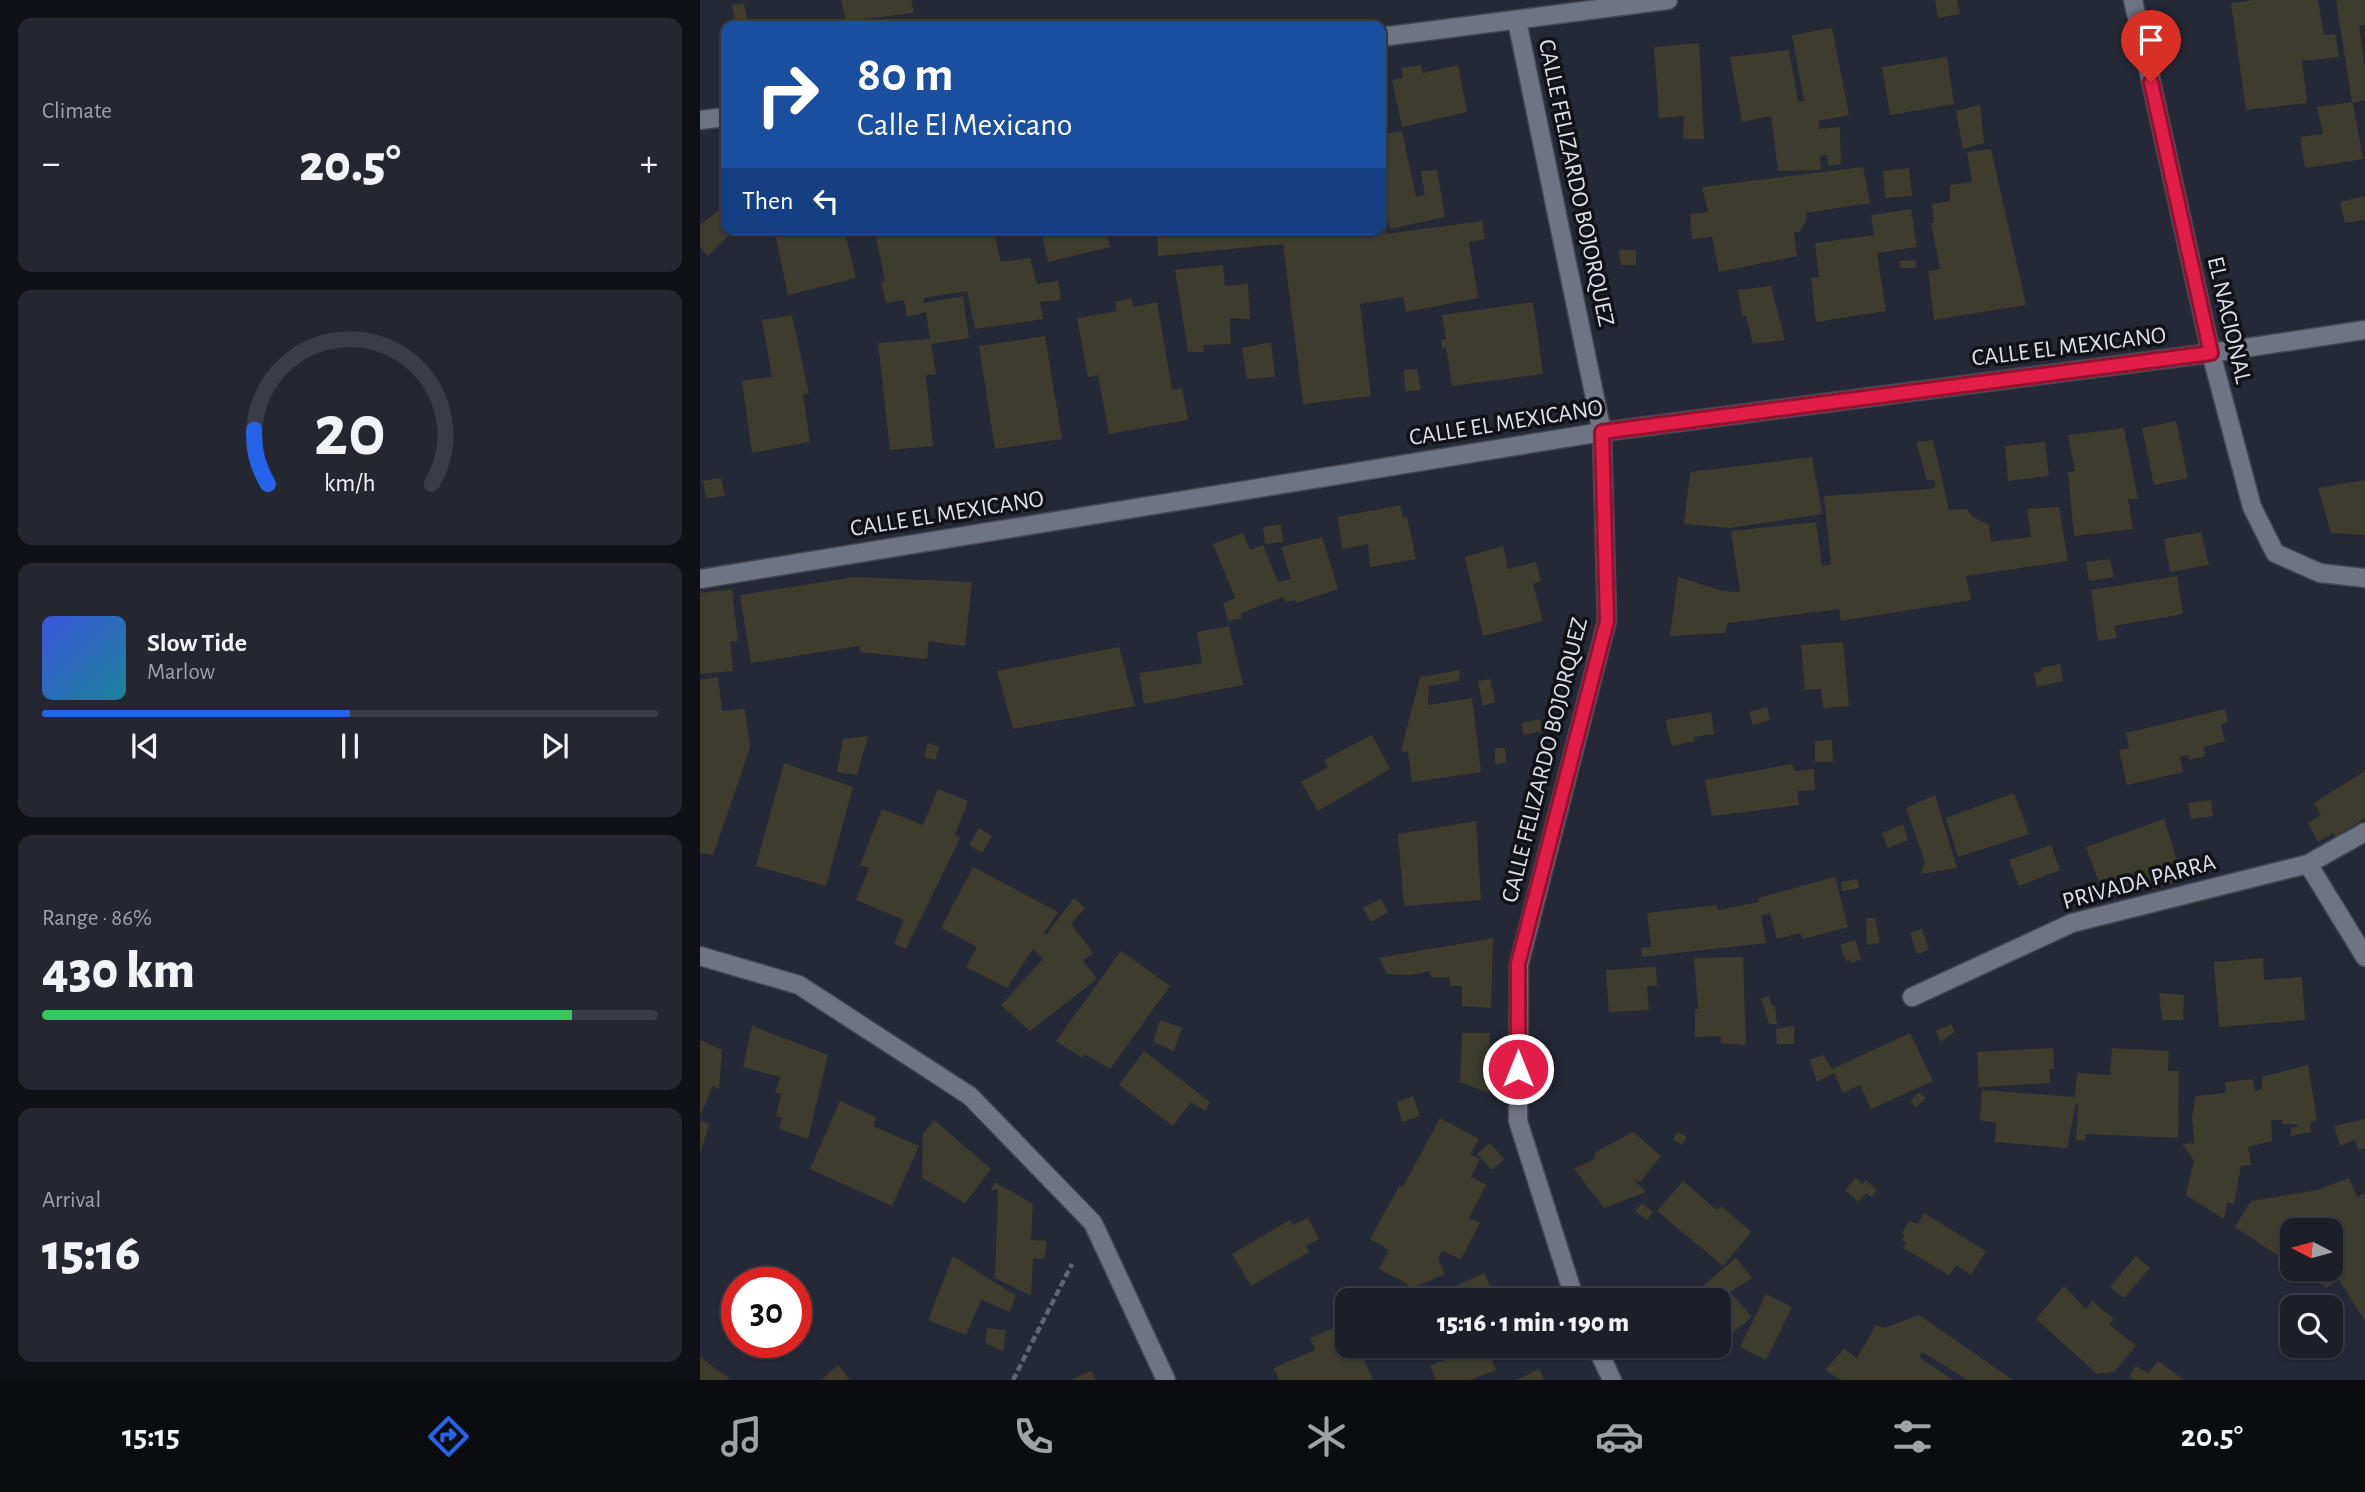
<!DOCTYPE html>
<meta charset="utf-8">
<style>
:root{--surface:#1c1f28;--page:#252730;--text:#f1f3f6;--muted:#a0a2a8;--line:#3a3d45;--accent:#2563eb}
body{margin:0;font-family:"Alegreya Sans",sans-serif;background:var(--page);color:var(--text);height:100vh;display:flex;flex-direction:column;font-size:26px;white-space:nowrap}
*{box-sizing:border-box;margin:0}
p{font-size:23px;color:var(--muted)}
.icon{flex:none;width:38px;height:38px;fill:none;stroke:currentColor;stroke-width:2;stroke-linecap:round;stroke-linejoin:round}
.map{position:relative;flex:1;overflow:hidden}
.panel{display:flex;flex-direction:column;gap:18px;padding:18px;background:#0f1116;width:700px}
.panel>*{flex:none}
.top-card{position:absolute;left:21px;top:21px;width:665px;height:214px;border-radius:14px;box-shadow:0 2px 5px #0004,0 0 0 2px var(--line);background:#1a4fa0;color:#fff;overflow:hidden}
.needle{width:46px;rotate:276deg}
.fabs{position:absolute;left:1580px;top:1218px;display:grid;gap:14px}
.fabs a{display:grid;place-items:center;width:63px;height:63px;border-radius:14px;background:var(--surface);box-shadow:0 2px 5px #0004,0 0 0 2px var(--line);font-size:35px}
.speed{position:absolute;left:21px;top:1267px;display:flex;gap:14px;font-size:35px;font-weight:700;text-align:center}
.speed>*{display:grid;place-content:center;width:91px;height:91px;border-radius:50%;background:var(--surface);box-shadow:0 2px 5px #0004,0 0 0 2px var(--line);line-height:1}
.speed .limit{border:10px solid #d22;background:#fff;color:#111}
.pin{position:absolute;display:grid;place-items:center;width:60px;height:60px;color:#fff;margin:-72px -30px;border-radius:50% 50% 50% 0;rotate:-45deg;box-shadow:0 0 7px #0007}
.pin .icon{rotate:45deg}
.me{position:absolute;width:77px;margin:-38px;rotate:0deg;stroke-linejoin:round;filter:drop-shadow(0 0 5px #0008)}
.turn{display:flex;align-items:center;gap:24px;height:147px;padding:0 21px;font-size:32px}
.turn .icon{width:91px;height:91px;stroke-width:2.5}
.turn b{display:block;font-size:49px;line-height:60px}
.then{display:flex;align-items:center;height:66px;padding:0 21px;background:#0003;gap:14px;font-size:26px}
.big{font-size:52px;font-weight:800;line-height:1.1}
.panel .card{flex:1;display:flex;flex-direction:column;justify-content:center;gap:10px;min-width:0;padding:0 24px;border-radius:14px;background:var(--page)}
.panel .dial{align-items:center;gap:0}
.dial svg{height:182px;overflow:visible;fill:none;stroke:var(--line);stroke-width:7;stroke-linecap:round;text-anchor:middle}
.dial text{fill:var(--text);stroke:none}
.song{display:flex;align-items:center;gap:21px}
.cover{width:84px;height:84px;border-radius:10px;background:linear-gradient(135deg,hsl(230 70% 55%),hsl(190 70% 35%))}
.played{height:7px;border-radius:4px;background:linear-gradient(90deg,var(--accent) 50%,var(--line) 50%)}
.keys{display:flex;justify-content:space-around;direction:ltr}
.heat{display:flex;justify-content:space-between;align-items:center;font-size:38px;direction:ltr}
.charge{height:10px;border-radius:5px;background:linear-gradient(90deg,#34c759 86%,var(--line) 0)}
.trip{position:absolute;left:635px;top:1288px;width:396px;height:70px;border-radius:14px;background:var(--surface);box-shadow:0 2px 5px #0004,0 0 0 2px var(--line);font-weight:800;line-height:70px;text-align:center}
.menu{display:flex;height:112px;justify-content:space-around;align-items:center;background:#0b0c10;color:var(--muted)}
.menu .icon{width:49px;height:49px}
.menu .current{color:var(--accent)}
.menu b{font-size:32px;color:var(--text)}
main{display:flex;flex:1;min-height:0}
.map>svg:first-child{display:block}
.building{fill:#3d3c2f}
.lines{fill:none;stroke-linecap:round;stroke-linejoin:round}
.minor-casing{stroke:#444751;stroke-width:21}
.path{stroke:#61656f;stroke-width:4.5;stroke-dasharray:7 3.5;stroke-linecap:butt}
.minor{stroke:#6f7482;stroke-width:18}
.route-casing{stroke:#92132f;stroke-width:18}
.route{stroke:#e11d48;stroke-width:12}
.labels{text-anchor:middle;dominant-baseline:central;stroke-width:7;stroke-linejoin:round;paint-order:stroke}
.street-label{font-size:24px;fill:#dde0e8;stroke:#101217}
</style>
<main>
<section class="panel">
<div class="card"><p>Climate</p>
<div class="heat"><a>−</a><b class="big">20.5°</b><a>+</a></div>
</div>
<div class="card dial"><svg viewBox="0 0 100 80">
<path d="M14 69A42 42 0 1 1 86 69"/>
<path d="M14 69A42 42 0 0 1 8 45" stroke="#2563eb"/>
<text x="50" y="56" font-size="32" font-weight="700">20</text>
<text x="50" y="72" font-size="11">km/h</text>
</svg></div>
<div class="card">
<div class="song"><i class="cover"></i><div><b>Slow Tide</b><p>Marlow</p></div></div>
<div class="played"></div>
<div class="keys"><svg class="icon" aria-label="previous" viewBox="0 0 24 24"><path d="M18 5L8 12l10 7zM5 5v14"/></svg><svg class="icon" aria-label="pause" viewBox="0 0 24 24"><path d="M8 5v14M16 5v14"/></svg><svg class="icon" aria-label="next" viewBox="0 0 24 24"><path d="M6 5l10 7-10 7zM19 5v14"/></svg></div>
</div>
<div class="card"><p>Range · 86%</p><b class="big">430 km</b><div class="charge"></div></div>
<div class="card"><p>Arrival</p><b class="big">15:16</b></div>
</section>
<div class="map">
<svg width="1665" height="1380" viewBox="0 0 1665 1380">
<rect width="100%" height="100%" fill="#252935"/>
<!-- building -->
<g class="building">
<polygon points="141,0 211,0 214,13 146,21"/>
<polygon points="1235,0 1257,0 1260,14 1238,18"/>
<polygon points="1553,0 1618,0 1624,35 1635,34 1639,57 1602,61 1607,103 1546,110 1531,3"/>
<polygon points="1636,0 1665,0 1665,25 1659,26 1665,70 1665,100 1653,103 1663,159 1605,168 1600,137 1623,134 1617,107 1652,102"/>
<polygon points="44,3 48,23 36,25 32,5"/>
<polygon points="1132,28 1149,115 1119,121 1119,129 1140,127 1141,164 1128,166 1127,155 1120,156 1121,170 1078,171 1071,116 1042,122 1030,57 1089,50 1098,101 1104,101 1092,35"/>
<polygon points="999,43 1004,139 983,139 984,116 959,118 954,47"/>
<polygon points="1247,57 1254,104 1190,115 1182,67"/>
<polygon points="721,65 723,73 758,65 767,112 702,127 692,80 703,78 701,68"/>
<polygon points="1280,105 1284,143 1263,149 1256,111"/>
<polygon points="702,131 716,197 725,195 721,171 737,170 745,217 690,229 681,183 681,135"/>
<polygon points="1291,149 1326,305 1234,320 1228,271 1240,269 1231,223 1234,223 1232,204 1250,201 1250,185 1272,182 1267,152"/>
<polygon points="1163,167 1170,203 1106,213 1107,220 1099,232 1094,232 1097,256 1019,272 1012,237 992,239 990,214 1008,212 1002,187"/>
<polygon points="1209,168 1212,196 1185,198 1183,171"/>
<polygon points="1665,196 1665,220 1645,223 1640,202"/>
<polygon points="26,205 26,229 35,229 8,256 0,247 0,225"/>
<polygon points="1211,209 1217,247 1177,253 1186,311 1116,322 1111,278 1119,277 1115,243 1174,235 1171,215"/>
<polygon points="682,216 686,234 782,221 785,239 769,242 778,298 706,312 703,297 660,304 671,396 603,404 583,244 458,256 457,229 681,229"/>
<polygon points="74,229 144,229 156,278 88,295"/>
<polygon points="171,229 293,229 301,262 330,258 337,284 358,281 361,300 340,302 343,319 275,329 267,291 224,298 224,303 263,296 269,338 231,344 236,374 226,375 233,446 190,450 178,343 230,339 226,312 207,317 204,300 186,303 181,282 185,281 175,233"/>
<polygon points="341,229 405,229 410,247 348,262"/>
<polygon points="919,250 936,250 936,265 921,265"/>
<polygon points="1216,260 1216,268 1200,268 1200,261"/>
<polygon points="523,265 525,286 548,284 550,319 530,318 531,344 503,345 504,352 488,352 475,270"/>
<polygon points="1071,286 1085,340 1053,344 1046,316 1042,316 1038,290"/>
<polygon points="431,298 433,307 457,302 472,390 482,388 488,420 409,434 398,375 388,377 377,318 417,311 415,302"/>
<polygon points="833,302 843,374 752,386 746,347 742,348 741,340 746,339 742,315"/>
<polygon points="92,315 109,394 103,394 110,442 52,453 42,381 72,377 62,320"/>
<polygon points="345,336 362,439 295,449 279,346"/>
<polygon points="571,342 575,377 547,379 542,348"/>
<polygon points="717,369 721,390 705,391 704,370"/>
<polygon points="1476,421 1488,478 1454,485 1442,428"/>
<polygon points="1424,428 1438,499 1428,499 1433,529 1374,536 1368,472 1375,471 1368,435"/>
<polygon points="1233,440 1249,510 1267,509 1273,517 1289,525 1291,542 1331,537 1327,509 1359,507 1368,561 1266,576 1271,600 1141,621 1139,609 1028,623 1025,633 970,636 978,577 1023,591 1040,592 1031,531 1116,522 1122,566 1131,564 1124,496 1231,489 1236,486 1234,480 1227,480 1216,442"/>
<polygon points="1345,442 1349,476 1308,481 1305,446"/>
<polygon points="1112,457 1122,514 1030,528 984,524 990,472"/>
<polygon points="21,478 25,496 6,498 3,481"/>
<polygon points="1665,480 1665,535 1631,533 1618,488"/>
<polygon points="700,505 703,518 707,517 716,559 670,567 668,544 642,549 638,517"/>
<polygon points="581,524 583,542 565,544 563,527"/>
<polygon points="1501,532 1509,565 1470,572 1464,539"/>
<polygon points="543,533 550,550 563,545 578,582 591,579 581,547 622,537 638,589 596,603 595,600 586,602 583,597 541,613 542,618 528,621 523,603 535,598 513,544"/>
<polygon points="803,546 808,569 836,562 841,581 833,584 843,621 783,636 765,557"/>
<polygon points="1410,559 1414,577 1389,581 1386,562"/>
<polygon points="1477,576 1483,614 1414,626 1417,638 1398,641 1391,590"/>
<polygon points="154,577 272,582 265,646 229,641 227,659 160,652 160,646 51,663 40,595"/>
<polygon points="32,589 38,641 30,642 33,671 0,674 0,593"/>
<polygon points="529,626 543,685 444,704 439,673 502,663 497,632"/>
<polygon points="1143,642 1149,706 1123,708 1121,689 1105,690 1101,645"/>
<polygon points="419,647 435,706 313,729 297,671"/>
<polygon points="1360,664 1363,681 1337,687 1334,673 1342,671 1341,668"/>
<polygon points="760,670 759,681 729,686 728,705 772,698 781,772 712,782 708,752 701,751 720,677"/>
<polygon points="18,677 22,711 45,709 50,748 13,855 0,853 0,680"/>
<polygon points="790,679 795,702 783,706 778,681"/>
<polygon points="1067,707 1070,720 1053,725 1049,712"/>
<polygon points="1525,709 1528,722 1521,724 1525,741 1504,747 1505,756 1489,760 1488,755 1480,757 1483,772 1427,785 1419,751 1429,748 1426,733"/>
<polygon points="1011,712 1014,734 994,737 995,741 972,746 965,720"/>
<polygon points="840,719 842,731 824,735 821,723"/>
<polygon points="672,735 690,769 618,811 601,782 628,767 624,760"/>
<polygon points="168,736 157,775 137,772 143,739"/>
<polygon points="1132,740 1133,762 1115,762 1115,741"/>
<polygon points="228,743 239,747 235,760 224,757"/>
<polygon points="795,748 805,748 806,763 795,764"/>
<polygon points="84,763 153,787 126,886 56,866"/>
<polygon points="1092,764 1095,771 1114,769 1115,790 1097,791 1099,805 1012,816 1005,780"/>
<polygon points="1665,771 1665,818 1635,837 1633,833 1618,842 1608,823 1621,815 1614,803"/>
<polygon points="238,789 268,801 255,835 260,838 206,949 194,944 204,920 156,900 169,868 160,865 182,809 223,825"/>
<polygon points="1314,793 1329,834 1258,857 1246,818"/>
<polygon points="1235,795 1257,868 1221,874 1225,862 1206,808"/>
<polygon points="1511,800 1513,816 1491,819 1488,803"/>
<polygon points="1464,819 1483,879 1453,890 1448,877 1406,901 1386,847"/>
<polygon points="776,821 781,900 704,906 698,834"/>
<polygon points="1203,824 1208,840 1188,848 1182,833"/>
<polygon points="279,828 292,836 282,853 269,845"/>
<polygon points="1351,845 1360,870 1319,886 1309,860"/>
<polygon points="273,867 358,912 344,933 346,935 374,898 385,908 371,924 393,953 383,961 397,979 330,1031 301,1005 343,959 333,949 307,988 266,967 277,947 241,928"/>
<polygon points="1135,877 1148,927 1103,939 1100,933 1077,939 1070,913 1061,916 1066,943 942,957 941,948 951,947 947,913 1017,905 1018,910 1059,902 1058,898"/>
<polygon points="1157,879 1159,888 1142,891 1141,882"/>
<polygon points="681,899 688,912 671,922 663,908"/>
<polygon points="1166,918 1175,918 1180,943 1167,945"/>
<polygon points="1222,929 1229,950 1217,954 1210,933"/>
<polygon points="793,938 791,1008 762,1006 762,986 750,986 750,978 731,977 730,971 710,975 687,974 679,958"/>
<polygon points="1155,940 1161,959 1151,963 1151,959 1146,961 1140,945"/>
<polygon points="421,951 470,986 410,1069 385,1054 382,1058 356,1041"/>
<polygon points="1043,957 1046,1045 1021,1043 1021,1036 995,1037 995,1009 998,1009 994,958"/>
<polygon points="1563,958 1564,980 1602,977 1605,1020 1519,1027 1514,962"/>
<polygon points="956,967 957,986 947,986 949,1010 909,1012 906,970"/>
<polygon points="1459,993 1484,995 1483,1020 1462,1020"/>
<polygon points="1069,996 1072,1006 1075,1006 1077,1024 1069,1024 1061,998"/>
<polygon points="460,1020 482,1028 474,1051 453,1042"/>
<polygon points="1251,1024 1255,1032 1240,1042 1236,1031"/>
<polygon points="52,1026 128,1055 108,1139 79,1129 82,1118 76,1116 81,1094 75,1092 80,1077 43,1067"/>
<polygon points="1094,1026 1094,1044 1077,1044 1076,1029"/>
<polygon points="762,1033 790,1033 789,1093 760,1082"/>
<polygon points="1210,1033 1233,1081 1171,1109 1160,1085 1143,1093 1134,1073 1117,1082 1110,1060 1123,1055 1132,1069"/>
<polygon points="0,1040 22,1050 19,1089 13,1086 0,1116"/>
<polygon points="1353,1048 1354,1069 1349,1069 1350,1083 1279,1087 1277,1052"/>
<polygon points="1412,1048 1469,1051 1468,1071 1479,1071 1478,1138 1386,1134 1385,1141 1376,1140 1378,1104 1376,1103 1367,1148 1295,1142 1296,1123 1280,1120 1282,1090 1375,1097 1377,1073 1410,1075"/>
<polygon points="444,1051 510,1102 505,1111 491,1102 473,1126 419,1085"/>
<polygon points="1608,1065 1617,1120 1610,1123 1611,1132 1591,1136 1591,1128 1597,1127 1598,1124 1582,1124 1583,1120 1571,1120 1572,1141 1548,1147 1551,1165 1541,1166 1534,1204 1527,1202 1524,1219 1486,1195 1494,1160 1482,1144 1494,1143 1492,1116 1496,1096 1526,1093 1525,1082 1553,1079 1555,1091 1562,1089 1562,1077"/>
<polygon points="1219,1092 1226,1098 1216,1107 1210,1101"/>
<polygon points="713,1096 720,1116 702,1122 697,1102"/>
<polygon points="140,1101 176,1117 173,1126 219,1146 192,1206 110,1169"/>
<polygon points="740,1118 779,1139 770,1154 780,1159 771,1177 786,1185 769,1218 780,1223 761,1259 742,1251 738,1259 745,1274 708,1290 707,1284 679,1269 689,1250 670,1239 700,1185 703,1187"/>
<polygon points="1665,1119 1665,1148 1658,1150 1655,1140 1640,1146 1634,1126"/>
<polygon points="234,1120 291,1169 265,1203 222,1178 223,1134"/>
<polygon points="0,1121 9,1124 1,1151 0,1151"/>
<polygon points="933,1132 961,1156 940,1182 933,1179 946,1192 904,1208 874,1169 894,1159 896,1152"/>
<polygon points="977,1132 987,1137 982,1145 973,1140"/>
<polygon points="790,1143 804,1159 792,1170 777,1154"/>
<polygon points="1156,1178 1162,1184 1166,1180 1177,1190 1171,1197 1167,1193 1158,1202 1145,1190"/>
<polygon points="1649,1178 1657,1197 1665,1193 1665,1321 1639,1280 1627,1288 1599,1269 1631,1269 1631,1230 1592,1230 1592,1265 1535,1227 1551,1201 1617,1190"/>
<polygon points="983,1181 1017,1210 1021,1206 1051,1232 1023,1266 957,1211"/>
<polygon points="295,1182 333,1204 331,1240 347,1241 344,1259 333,1258 331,1296 295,1278 298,1190 291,1190"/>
<polygon points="942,1203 953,1212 947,1220 935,1211"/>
<polygon points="1224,1213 1286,1251 1271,1275 1256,1265 1249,1275 1203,1248 1206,1243 1202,1240 1205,1235 1202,1233 1209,1221 1218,1224"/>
<polygon points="608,1218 619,1239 606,1246 609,1252 551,1286 532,1254 590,1220 593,1225"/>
<polygon points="253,1256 316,1296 310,1312 281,1300 266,1335 228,1320"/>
<polygon points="1436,1256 1450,1268 1424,1298 1410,1287"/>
<polygon points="1036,1258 1052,1278 1030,1292 1052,1317 1018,1345 1018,1300 986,1300"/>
<polygon points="784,1273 797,1300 726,1300"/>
<polygon points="1364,1286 1386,1309 1392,1301 1414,1319 1409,1324 1436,1346 1414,1372 1397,1374 1336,1319"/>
<polygon points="1066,1294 1092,1307 1066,1360 1040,1347"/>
<polygon points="1219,1315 1258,1342 1313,1380 1268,1380 1222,1352 1219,1357 1253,1380 1141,1380 1125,1370 1144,1349 1157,1358 1176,1325 1184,1328"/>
<polygon points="648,1322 648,1346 658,1346 673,1380 579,1380 574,1368 615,1350 610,1338"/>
<polygon points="287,1328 306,1330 303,1351 285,1343"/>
<polygon points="780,1346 786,1346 796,1370 770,1380 736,1380 730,1366"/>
<polygon points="989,1346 1017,1346 1000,1360"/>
<polygon points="0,1357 31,1380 0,1380"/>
<polygon points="1458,1361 1484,1380 1435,1380 1429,1377 1436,1366 1448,1373"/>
<polygon points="138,1365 150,1380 121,1380"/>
<polygon points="839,1369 844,1380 816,1380"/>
<polygon points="391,1371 396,1380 370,1380"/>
</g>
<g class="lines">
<!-- minor casing -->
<g class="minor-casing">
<g id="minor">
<polyline points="1433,0 1511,353 1552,507 1575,553 1620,573 1665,578"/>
<polyline points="817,21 902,432 907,621 819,964 818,1121 875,1300"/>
<polyline points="681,37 968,0"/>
<polyline points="0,120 26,117"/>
<polyline points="0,579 902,432 1511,353 1665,330"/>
<polyline points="1608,864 1665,957"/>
<polyline points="0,956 99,985 270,1096 393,1223 466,1380"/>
<polyline points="1212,997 1372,923 1608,864 1665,832"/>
<polyline points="896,1346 912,1380"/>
</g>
</g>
<!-- path -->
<polyline class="path" points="313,1380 372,1264"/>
<!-- minor -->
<use href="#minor" class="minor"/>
</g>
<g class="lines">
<!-- route casing -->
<g class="route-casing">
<polyline id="route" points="818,1069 818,964 907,621 902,432 1511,353 1451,82"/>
</g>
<!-- route -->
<use href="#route" class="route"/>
</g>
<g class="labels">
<!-- street labels -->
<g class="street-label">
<text transform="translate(876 183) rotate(78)">CALLE FELIZARDO BOJORQUEZ</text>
<text transform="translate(1529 320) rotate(77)">EL NACIONAL</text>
<text transform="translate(1369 347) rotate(-7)">CALLE EL MEXICANO</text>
<text transform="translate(806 423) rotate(-9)">CALLE EL MEXICANO</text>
<text transform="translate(247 514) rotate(-9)">CALLE EL MEXICANO</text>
<text transform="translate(845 760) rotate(-76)">CALLE FELIZARDO BOJORQUEZ</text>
<text transform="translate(1439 882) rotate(-15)">PRIVADA PARRA</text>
</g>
</g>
</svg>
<div class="fabs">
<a><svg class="needle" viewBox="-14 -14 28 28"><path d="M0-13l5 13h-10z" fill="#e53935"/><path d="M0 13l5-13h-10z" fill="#a0a2a8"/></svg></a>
<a><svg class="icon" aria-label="search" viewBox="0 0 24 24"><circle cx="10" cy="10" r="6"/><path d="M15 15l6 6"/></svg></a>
</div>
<div class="speed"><div class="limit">30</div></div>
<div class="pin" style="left:1451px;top:82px;background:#d93025"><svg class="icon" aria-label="arrive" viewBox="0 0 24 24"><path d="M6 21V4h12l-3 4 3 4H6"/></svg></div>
<svg class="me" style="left:818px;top:1069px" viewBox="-20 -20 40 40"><circle r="17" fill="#e11d48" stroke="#fff" stroke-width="3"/><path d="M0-11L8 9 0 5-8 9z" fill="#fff"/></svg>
<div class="trip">15:16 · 1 min · 190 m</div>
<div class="top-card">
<div class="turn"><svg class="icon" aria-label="right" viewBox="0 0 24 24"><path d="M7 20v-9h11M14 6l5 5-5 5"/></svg><div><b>80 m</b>Calle El Mexicano</div></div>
<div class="then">Then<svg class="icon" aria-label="left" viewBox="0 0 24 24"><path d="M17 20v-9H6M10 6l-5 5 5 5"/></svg></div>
</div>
</div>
</main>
<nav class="menu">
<b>15:15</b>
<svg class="icon current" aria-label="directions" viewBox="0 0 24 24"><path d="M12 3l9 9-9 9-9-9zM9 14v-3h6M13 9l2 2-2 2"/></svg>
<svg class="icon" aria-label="music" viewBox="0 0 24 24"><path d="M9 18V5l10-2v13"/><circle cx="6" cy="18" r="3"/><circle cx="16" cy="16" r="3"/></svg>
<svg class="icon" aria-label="phone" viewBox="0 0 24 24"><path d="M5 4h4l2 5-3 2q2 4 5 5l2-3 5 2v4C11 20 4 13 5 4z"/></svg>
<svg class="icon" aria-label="climate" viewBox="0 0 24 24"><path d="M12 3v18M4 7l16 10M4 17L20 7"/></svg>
<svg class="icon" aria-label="car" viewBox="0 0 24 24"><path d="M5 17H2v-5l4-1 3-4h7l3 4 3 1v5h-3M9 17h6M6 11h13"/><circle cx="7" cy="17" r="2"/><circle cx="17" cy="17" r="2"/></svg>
<svg class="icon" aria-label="filters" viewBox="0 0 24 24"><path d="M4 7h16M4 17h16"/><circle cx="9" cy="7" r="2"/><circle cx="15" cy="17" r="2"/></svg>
<b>20.5°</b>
</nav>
